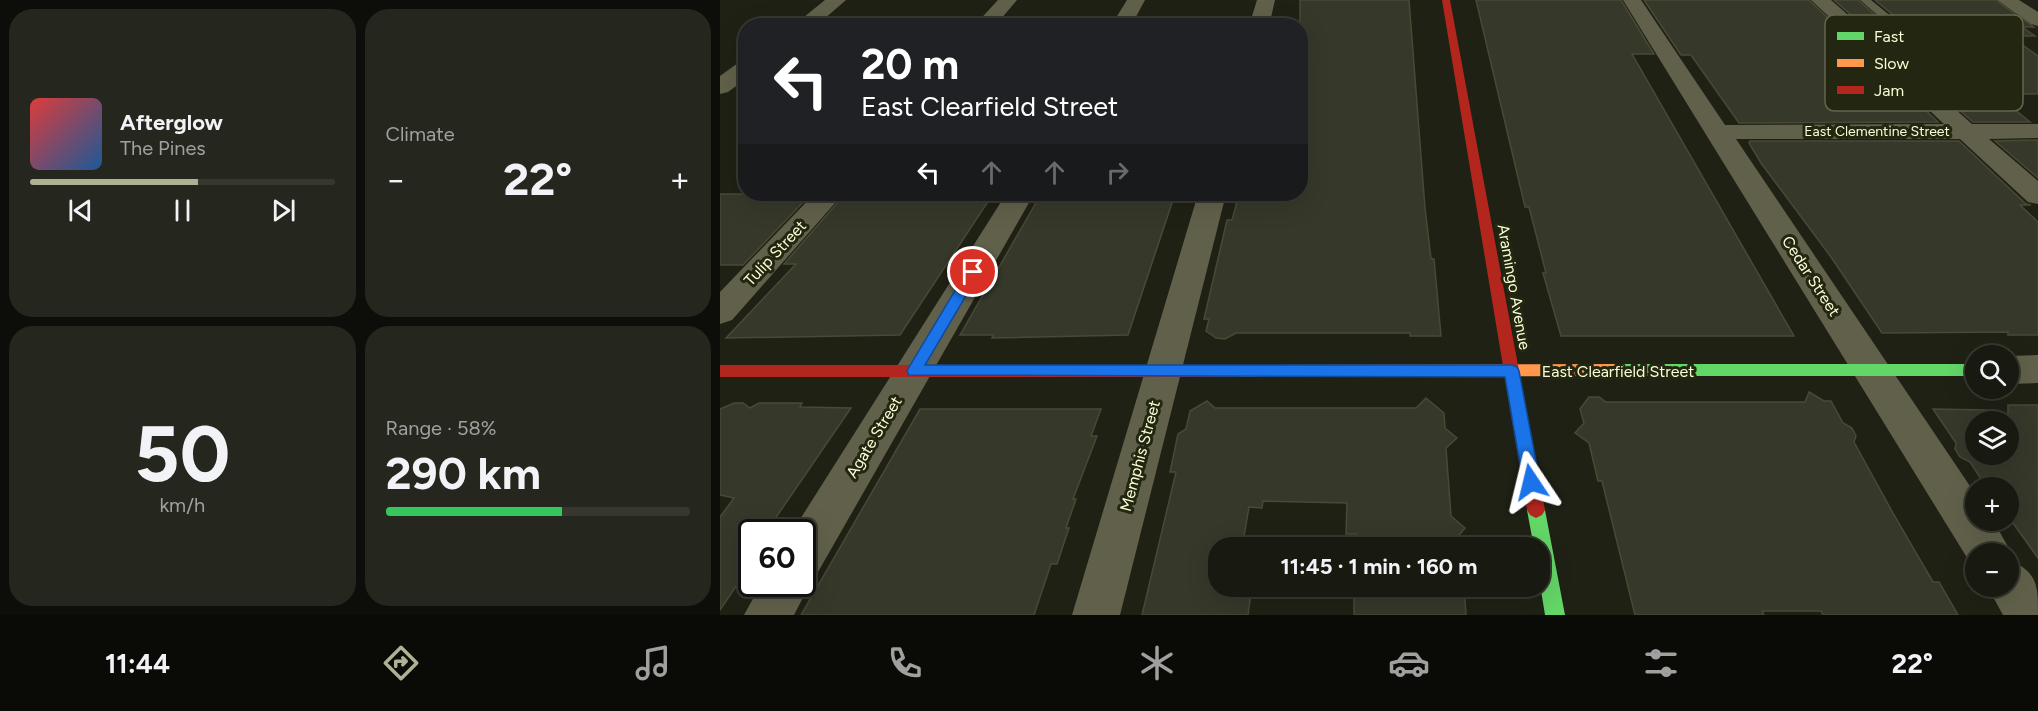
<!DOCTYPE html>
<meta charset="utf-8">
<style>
:root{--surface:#181910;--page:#25261e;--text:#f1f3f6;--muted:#9fa09f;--line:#363830;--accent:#aeb193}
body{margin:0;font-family:Figtree,sans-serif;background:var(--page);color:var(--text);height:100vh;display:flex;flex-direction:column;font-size:22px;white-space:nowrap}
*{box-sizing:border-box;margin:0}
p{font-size:20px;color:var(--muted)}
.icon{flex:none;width:33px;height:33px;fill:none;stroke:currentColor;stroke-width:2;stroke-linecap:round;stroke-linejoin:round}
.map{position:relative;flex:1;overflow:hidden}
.panel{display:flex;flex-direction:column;gap:9px;padding:9px;background:#0d0e09;width:720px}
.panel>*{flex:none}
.top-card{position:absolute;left:18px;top:18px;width:570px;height:183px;border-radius:24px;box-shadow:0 6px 24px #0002,0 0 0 2px var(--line);background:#202124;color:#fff;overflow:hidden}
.fabs{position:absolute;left:1245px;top:345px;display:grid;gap:12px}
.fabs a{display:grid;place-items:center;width:54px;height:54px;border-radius:50%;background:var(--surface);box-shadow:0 6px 24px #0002,0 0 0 2px var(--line);font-size:30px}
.speed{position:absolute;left:18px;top:519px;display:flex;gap:12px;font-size:30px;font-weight:700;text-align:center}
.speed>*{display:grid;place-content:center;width:78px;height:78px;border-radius:50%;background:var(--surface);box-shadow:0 6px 24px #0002,0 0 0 2px var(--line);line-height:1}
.speed .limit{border:3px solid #111;border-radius:9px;background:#fff;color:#111}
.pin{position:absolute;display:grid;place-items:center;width:51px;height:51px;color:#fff;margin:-26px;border:3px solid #fff;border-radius:50%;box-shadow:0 2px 6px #0007}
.me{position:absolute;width:66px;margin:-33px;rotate:350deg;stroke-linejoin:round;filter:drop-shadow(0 0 4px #0008)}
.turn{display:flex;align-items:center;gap:21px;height:126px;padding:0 24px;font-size:27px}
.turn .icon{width:78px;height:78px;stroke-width:2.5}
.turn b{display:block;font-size:42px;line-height:51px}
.lanes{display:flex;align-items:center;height:57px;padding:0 24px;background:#0003;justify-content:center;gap:30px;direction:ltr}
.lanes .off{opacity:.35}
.big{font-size:45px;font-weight:700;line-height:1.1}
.panel .card{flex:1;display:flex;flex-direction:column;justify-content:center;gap:9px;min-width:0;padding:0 21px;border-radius:24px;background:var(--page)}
.panel .dial{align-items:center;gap:0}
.dial b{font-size:78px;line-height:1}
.song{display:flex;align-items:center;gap:18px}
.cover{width:72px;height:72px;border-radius:9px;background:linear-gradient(135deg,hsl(0 70% 55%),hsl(210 70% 35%))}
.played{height:6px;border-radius:3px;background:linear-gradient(90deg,var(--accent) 55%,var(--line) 55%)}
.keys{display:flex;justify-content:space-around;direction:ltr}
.heat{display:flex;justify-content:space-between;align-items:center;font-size:33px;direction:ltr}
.charge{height:9px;border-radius:4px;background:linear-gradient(90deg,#34c759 58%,var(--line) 0)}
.panel .tiles{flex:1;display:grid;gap:9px;grid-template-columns:repeat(2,1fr)}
.trip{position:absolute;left:488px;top:537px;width:342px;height:60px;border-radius:24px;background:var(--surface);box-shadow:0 6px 24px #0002,0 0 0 2px var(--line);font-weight:700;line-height:60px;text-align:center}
.menu{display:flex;height:96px;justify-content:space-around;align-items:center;background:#0a0a06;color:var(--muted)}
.menu .icon{width:42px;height:42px}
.menu .active{color:var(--accent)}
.menu b{font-size:27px;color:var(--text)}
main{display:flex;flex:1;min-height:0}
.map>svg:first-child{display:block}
.building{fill:#36382a;stroke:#484a37;stroke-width:1.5}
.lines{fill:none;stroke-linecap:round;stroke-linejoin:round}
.lane{fill:#61614b;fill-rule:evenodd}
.street{fill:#61614b;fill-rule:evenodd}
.fast{fill:#63d668;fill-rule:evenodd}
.slow{fill:#ff974d;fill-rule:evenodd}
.jam{fill:#b3261e;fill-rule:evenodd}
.route{fill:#1a73e8;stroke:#114b97;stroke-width:1.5}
.labels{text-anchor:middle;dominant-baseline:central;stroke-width:6;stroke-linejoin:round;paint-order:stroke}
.far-street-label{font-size:14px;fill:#fafed7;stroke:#232610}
.street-label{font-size:16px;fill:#fafed7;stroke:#232610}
.key{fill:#232610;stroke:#64674c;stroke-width:1.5}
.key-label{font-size:16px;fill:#fafed7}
</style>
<main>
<section class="panel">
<div class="tiles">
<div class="card">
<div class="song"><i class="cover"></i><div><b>Afterglow</b><p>The Pines</p></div></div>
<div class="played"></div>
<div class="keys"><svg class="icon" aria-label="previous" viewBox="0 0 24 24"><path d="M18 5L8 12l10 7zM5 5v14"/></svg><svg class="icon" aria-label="pause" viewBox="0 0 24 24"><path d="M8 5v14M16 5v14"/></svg><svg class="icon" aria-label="next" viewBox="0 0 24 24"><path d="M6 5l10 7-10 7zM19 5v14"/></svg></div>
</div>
<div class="card"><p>Climate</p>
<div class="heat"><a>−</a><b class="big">22°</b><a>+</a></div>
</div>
<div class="card dial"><b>50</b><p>km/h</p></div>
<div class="card"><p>Range · 58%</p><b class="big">290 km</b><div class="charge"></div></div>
</div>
</section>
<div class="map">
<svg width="1318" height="615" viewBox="0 0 1318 615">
<rect width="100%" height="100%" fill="#202115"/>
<!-- building -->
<g class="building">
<polygon points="580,0 689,0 705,208 711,259 714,259 721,336 690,336 690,333 516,333 505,339 496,338 486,331 489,319 484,319 507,220 512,220 519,194 580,194"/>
<polygon points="756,0 901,0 934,54 912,54 1074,336 841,336 823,273 826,273 809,207 805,207"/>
<polygon points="924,0 1089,0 1218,122 1019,123 971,55 961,55"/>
<polygon points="1114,0 1138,0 1182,38 1192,38 1191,30 1155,0 1275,0 1314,27 1302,27 1315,36 1290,36 1318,56 1318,94 1281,94 1294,104 1288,104 1310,122 1253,122"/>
<polygon points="1318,140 1318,178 1275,141"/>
<polygon points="1030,141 1239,141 1306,204 1311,205 1300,205 1318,222 1318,335 1288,335 1288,332 1162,333 1111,257 1041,163 1029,143"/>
<polygon points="0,194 91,194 23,265 0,265"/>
<polygon points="125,194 273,194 180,335 6,338 76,264 64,264"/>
<polygon points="321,194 455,194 408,335 272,338 273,335 240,335"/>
<polygon points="1089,392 1104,401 1111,401 1123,423 1132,428 1136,436 1134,442 1174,515 1213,582 1219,582 1238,615 1103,615 1101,611 1042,611 1044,615 915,615 882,481 878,481 869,443 855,433 864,423 860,409 869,397 879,397 886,402 1085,402"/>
<polygon points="706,398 724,413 725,428 737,438 726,448 731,516 745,528 735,540 735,548 635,548 636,534 626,534 627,503 543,501 542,508 529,507 522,548 498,548 498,586 532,586 528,615 422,615 456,472 450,472 458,434 466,429 470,411 487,401 495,408 696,408"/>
<polygon points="14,403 23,403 30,408 39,403 82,403 80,407 131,408 46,532 32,532 32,563 0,610 0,517 14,498 0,495 0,409"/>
<polygon points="1288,405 1318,405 1318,558 1288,516 1288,488 1267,488 1250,462 1240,457 1235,449 1236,443 1213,409 1269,410 1278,422 1256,422 1256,454 1288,454"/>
<polygon points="200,409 381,409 371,436 377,436 353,499 356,499 346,528 349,528 337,564 331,564 314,615 81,615"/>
<polygon points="634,586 744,586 746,615 634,615"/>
</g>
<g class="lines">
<!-- lane -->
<polygon class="lane" points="1140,0 1151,0 1190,32 1190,36 1182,36"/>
<!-- street -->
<g class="street">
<polygon points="105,0 126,0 96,26 73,26"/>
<polygon points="278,0 297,0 275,26 254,26"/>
<polygon points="407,0 425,0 411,26 391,26"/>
<polygon points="537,0 555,0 549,26 529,26"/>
<path d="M903,0h18l84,125 219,-1 -133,-124h20l141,124h66v14l-49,1 49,42v23l-10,-2 -68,-63h-224l240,356v25h17l19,34 -3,6c29,12 29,26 29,55h-35l-16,-29h21v-32h-32l-2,15z"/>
<polygon points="1277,0 1299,0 1318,12 1318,26 1311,24"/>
<polygon points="26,62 26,79 8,92 0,94 0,76 18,63"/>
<polygon points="94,194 123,194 12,320 0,324 0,292"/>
<polygon points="286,194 314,194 98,572 87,576 90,584 74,615 24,615 41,584 82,584 82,532 72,532"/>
<polygon points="478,194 506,194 400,615 352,615"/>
<polygon points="1318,355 1318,383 1288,384 1288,356"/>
</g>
<!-- fast -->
<g class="fast">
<polygon points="897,364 1256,364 1256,376 897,376 892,374 890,370 892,366"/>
<polygon points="816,502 822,505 825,510 845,615 825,615 819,578 819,548 814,548 807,510 810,505"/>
</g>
<!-- slow -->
<polygon class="slow" points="897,364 902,366 904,370 902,374 897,376 520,377 515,375 513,371 515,367 520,365"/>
<!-- jam -->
<g class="jam">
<polygon points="722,0 730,0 825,510 822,515 816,518 810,515 807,510"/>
<polygon points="0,365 520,365 525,367 527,371 525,375 520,377 0,377"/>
</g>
</g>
<!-- route -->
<polygon class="route" points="253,268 260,272 205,365 792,365 797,367 799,371 820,482 817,487 811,489 805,487 803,482 785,377 189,375 187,371 189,367 248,269"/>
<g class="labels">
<!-- far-street labels -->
<g class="far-street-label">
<text x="1157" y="131">East Clementine Street</text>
</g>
<!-- street labels -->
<g class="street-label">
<text transform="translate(55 253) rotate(-47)">Tulip Street</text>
<text transform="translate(1091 276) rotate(57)">Cedar Street</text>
<text transform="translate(794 287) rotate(80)">Aramingo Avenue</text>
<text x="898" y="371">East Clearfield Street</text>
<text transform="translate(154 437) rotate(-59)">Agate Street</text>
<text transform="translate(420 456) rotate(-75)">Memphis Street</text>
</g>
</g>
<!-- legend -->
<rect x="1105" y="15" width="198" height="96" rx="9" class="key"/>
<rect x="1117" y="32" width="27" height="8" fill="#63d668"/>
<rect x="1117" y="59" width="27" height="8" fill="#ff974d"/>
<rect x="1117" y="86" width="27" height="8" fill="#b3261e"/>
<g class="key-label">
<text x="1154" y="42">Fast</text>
<text x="1154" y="69">Slow</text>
<text x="1154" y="96">Jam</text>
</g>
</svg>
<div class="fabs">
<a><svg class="icon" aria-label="search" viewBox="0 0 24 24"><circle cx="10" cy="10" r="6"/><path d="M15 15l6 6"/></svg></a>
<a><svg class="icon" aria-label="layers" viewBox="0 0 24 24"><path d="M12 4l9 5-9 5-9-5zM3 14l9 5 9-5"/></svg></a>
<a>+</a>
<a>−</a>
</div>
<div class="speed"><div class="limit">60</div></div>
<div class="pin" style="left:253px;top:272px;background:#d93025"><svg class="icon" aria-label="arrive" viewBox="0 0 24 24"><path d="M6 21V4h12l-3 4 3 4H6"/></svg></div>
<svg class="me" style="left:811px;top:482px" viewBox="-20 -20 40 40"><path d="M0-17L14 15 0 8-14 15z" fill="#1a73e8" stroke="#fff" stroke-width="4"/></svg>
<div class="trip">11:45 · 1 min · 160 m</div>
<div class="top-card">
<div class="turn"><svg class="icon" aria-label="left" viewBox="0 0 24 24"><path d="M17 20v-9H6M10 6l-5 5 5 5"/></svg><div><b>20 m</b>East Clearfield Street</div></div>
<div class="lanes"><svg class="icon" aria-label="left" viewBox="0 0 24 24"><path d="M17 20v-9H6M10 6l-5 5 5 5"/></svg><svg class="icon off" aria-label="ahead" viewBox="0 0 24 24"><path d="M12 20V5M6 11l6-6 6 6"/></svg><svg class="icon off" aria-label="ahead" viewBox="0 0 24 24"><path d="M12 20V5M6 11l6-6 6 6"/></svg><svg class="icon off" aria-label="right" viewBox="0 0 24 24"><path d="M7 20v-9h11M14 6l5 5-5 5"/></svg></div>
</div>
</div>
</main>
<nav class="menu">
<b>11:44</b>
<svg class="icon active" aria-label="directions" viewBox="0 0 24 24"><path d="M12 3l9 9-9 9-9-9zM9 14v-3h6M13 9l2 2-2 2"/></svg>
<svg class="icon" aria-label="music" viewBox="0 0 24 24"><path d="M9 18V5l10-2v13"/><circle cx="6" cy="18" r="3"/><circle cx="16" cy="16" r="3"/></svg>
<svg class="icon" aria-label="phone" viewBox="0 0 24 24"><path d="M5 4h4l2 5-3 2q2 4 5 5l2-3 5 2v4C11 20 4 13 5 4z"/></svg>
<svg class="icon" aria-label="climate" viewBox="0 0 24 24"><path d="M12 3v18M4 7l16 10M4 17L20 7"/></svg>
<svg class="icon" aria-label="car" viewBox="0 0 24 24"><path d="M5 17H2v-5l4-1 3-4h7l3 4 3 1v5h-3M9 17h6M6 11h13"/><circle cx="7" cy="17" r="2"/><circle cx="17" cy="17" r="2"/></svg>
<svg class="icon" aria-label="filters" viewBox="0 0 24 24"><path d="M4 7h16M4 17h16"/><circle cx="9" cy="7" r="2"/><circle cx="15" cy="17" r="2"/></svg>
<b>22°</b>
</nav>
